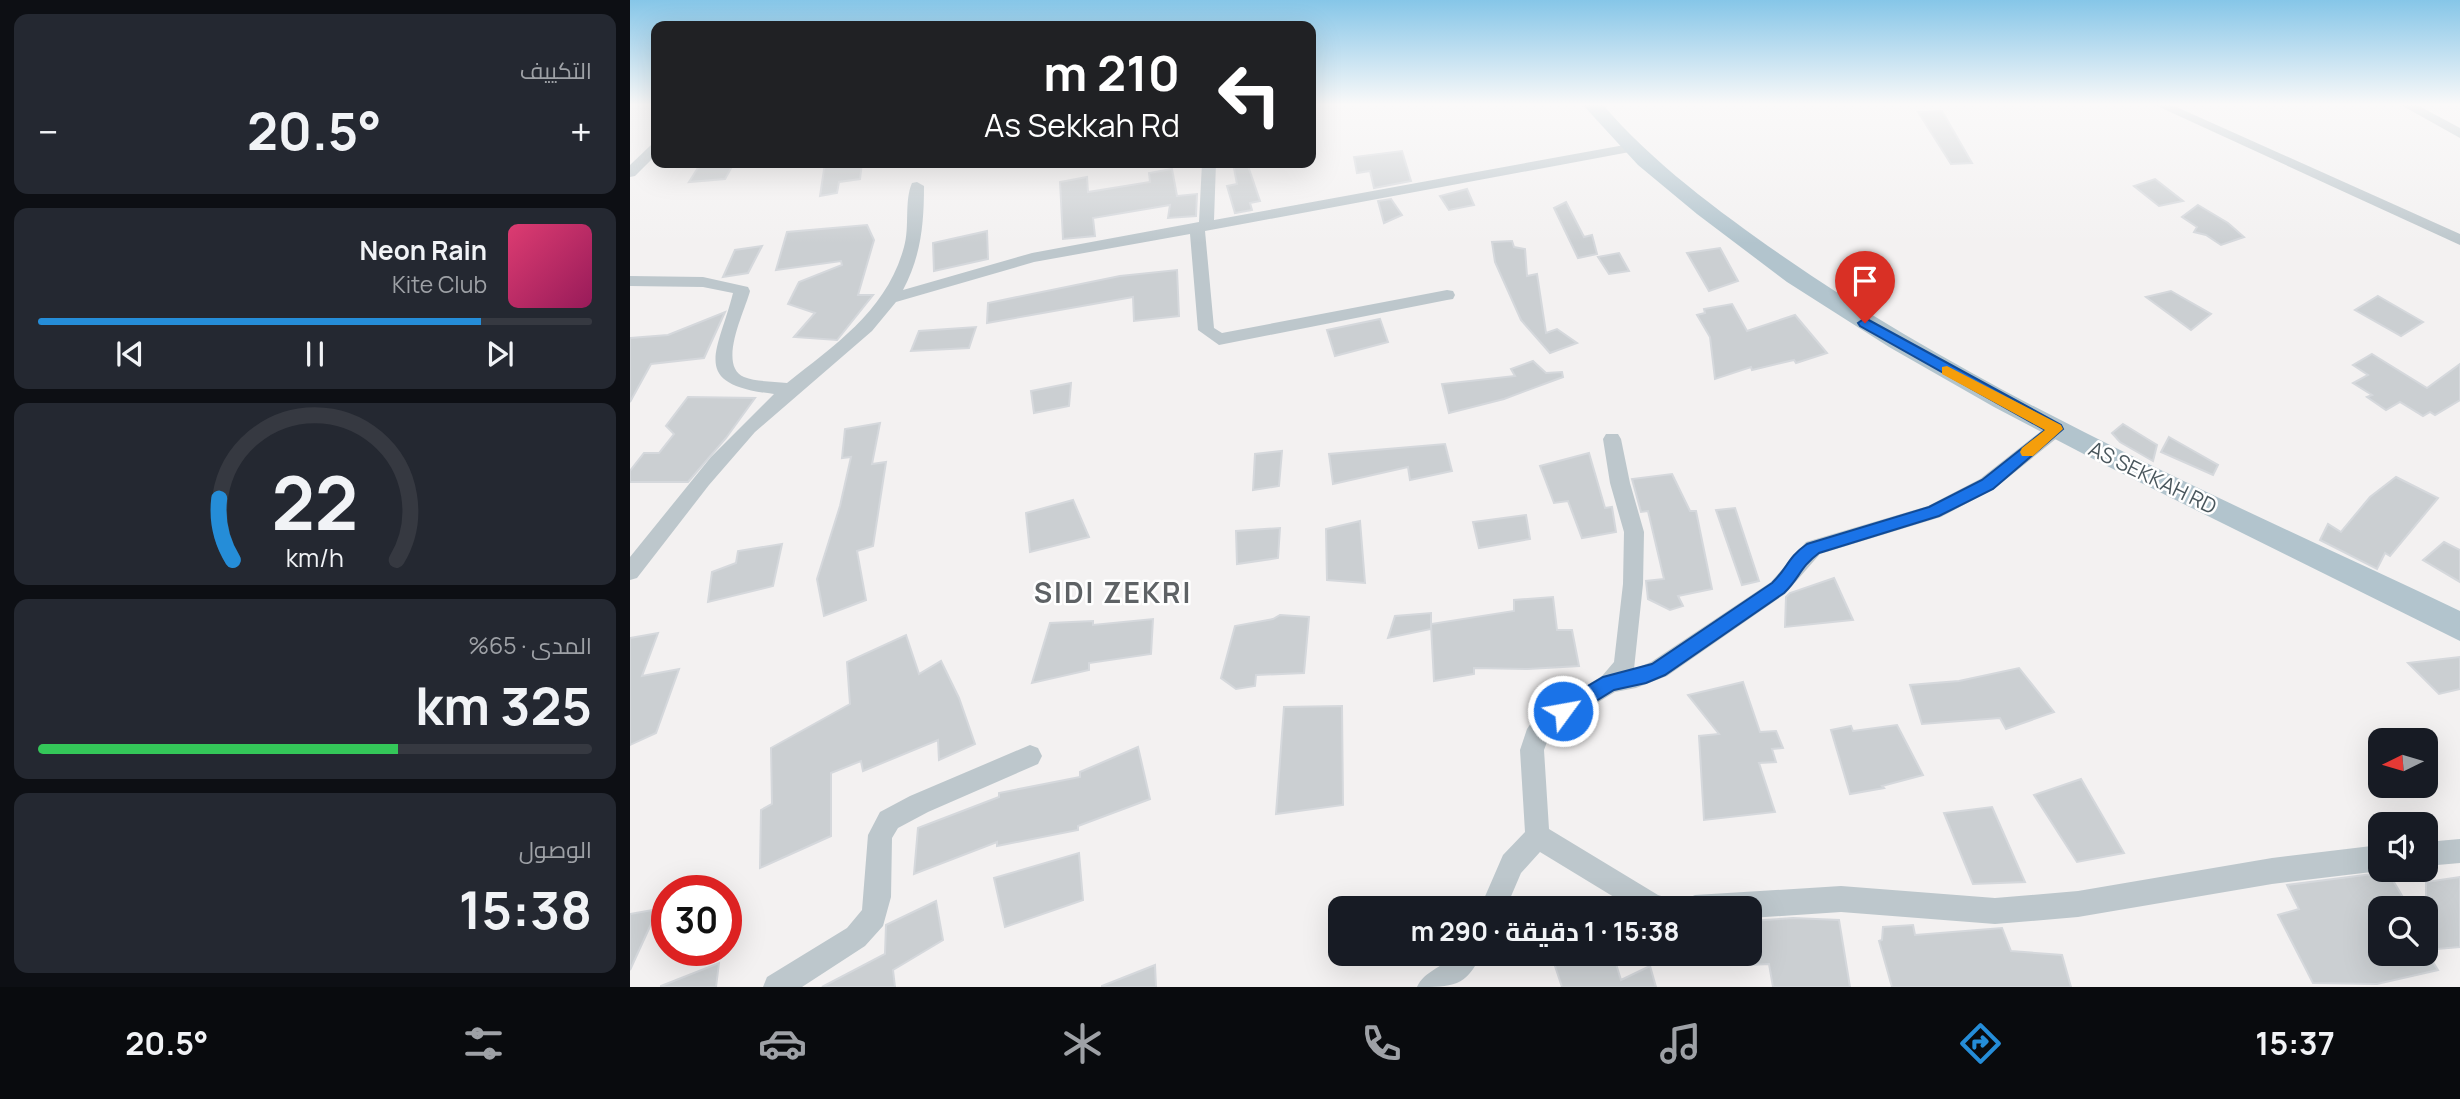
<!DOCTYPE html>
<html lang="ar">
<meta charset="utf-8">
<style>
:root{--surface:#171b24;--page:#242831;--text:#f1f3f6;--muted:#9ea1a6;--line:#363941;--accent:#258dd8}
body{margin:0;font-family:Manrope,Cairo,sans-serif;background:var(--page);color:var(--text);direction:rtl;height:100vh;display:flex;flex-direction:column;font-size:26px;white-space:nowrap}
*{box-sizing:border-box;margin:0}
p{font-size:23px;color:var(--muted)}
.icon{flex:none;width:38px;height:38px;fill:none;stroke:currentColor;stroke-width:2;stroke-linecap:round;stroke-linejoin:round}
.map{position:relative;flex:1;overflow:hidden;direction:ltr}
.drawer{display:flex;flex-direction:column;gap:14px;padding:14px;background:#0d0f14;width:630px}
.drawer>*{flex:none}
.guide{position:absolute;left:21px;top:21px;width:665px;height:147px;border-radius:14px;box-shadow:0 7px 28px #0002;direction:rtl;background:#202124;color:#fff;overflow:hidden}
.needle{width:46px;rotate:265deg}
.tools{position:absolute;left:1738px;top:728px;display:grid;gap:14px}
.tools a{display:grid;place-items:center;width:70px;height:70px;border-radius:14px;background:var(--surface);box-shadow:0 7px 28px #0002;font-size:35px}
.speed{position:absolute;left:21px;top:875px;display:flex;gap:14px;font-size:35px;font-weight:700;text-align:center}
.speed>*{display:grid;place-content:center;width:91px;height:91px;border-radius:50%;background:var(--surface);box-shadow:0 7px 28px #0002;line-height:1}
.speed .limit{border:10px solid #d22;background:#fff;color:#111}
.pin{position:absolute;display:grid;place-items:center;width:60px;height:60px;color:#fff;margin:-72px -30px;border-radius:50% 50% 50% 0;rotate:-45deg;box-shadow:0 0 7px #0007}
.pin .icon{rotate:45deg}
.me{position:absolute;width:77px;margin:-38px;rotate:58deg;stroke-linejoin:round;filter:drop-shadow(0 0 5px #0008)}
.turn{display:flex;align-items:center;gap:24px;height:147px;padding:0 21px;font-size:32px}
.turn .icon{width:91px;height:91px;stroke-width:2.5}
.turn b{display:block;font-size:49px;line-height:60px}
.big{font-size:52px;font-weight:700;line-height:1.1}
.drawer .widget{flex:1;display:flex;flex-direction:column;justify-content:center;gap:10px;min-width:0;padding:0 24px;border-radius:14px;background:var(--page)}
.drawer .dial{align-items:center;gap:0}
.dial svg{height:182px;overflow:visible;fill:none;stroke:var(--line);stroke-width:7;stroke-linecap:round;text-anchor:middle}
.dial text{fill:var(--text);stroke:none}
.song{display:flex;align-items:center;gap:21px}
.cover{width:84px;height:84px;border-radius:10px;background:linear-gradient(135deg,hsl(340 70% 55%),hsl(330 70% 35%))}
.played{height:7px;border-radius:4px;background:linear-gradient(90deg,var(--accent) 80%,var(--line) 80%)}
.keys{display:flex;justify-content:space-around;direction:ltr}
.heat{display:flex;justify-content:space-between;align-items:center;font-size:38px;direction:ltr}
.charge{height:10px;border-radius:5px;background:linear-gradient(90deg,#34c759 65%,var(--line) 0)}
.trip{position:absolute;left:698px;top:896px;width:434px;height:70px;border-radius:14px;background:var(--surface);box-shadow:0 7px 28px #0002;font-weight:700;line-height:70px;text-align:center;direction:rtl}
.tabs{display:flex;height:112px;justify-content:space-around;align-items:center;background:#090b0e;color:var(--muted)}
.tabs .icon{width:49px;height:49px}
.tabs .active{color:var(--accent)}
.tabs b{font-size:32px;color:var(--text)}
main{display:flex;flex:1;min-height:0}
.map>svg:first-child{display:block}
.building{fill:#cbcfd2;stroke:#d5d8dc;stroke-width:2}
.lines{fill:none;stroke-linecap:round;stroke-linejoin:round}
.minor{fill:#bdc7cc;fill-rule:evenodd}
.primary{fill:#b2c4cd;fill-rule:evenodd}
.route{fill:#1a73e8;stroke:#114b97;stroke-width:2}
.slow{fill:#f59e0b}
.labels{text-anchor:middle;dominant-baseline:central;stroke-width:5;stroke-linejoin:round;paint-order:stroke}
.street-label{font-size:21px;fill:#4a575d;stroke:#fff}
.district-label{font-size:28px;font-weight:bold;letter-spacing:2px;fill:#5e6265;stroke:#fff}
</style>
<main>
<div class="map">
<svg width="1830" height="987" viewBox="0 0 1830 987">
<rect width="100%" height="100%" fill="#f3f1f1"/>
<!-- building -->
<g class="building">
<polygon points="1312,111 1342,163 1321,164 1288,112"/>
<polygon points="772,151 781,181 744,188 740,171 727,173 724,157"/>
<polygon points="71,163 104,163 95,179 59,182"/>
<polygon points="195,163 232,163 230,179 209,182 207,193 190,196"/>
<polygon points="603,163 617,163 630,201 620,203 622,210 605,213 597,186 607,184"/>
<polygon points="542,169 547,196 567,194 566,216 538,218 540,205 463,218 465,236 433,239 430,182 457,177 458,192 520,182 519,173"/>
<polygon points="1525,179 1553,201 1529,206 1504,186"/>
<polygon points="837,189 844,205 819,210 810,196"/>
<polygon points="761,199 772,215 754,223 748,201"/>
<polygon points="936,202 954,237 962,235 967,254 948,258 924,208"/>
<polygon points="1568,205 1598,223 1614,237 1591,245 1576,235 1564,232 1567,227 1552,217"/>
<polygon points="237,225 244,240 228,295 243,295 207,340 164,337 185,313 158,304 169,282 212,265 211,261 146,270 157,232"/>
<polygon points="357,231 358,259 304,271 303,243"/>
<polygon points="882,241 884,247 895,249 897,276 907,274 916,333 927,329 947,343 920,353 891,320 865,262 862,242"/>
<polygon points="132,246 118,273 93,277 105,250"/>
<polygon points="1090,248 1108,281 1079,291 1057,253"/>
<polygon points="989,253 999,271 979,274 968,257"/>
<polygon points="547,270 549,316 504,321 503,297 357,323 358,303 490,276"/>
<polygon points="1541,291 1581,314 1561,330 1516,297"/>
<polygon points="1748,296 1793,322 1771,336 1725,310"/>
<polygon points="1102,304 1117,331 1165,315 1197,353 1166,363 1164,360 1122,370 1121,367 1085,379 1080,337 1067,315 1075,313 1074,309"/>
<polygon points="95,312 74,358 21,364 0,402 0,338 38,335"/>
<polygon points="750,319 758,342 705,356 697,330"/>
<polygon points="346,327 339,348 281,351 289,331"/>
<polygon points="1742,354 1797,388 1830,364 1830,400 1805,415 1800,412 1793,416 1770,402 1756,410 1737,397 1742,395 1723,383 1738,375 1723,365"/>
<polygon points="903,361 916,373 932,372 933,377 874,399 819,413 812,384 885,376 881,369"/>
<polygon points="441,383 439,406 404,413 401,391"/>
<polygon points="58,397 125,398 96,438 58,482 0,482 0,471 14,453 29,453 44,434 36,426"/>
<polygon points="250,423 242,464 256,462 243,546 227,551 236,600 194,616 187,579 210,506 221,457 212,458 215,429"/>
<polygon points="1493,424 1527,445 1523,461 1490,442 1482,433"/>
<polygon points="1539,437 1588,465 1583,475 1531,452"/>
<polygon points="815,444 822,471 780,480 778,467 703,484 699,454"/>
<polygon points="652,451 649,486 623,490 625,454"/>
<polygon points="959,453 975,508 982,507 986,532 952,538 938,501 924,503 910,466"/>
<polygon points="1042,474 1060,511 1066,511 1082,589 1048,596 1053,606 1040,610 1018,599 1016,581 1034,579 1018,511 1011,512 1002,479"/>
<polygon points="1766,477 1808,498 1760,556 1755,553 1747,569 1690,540 1698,524 1711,532 1740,497"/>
<polygon points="443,500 459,537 400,552 396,513"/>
<polygon points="1105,508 1129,581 1112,585 1086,510"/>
<polygon points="896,515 900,539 849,548 843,522"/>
<polygon points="730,521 735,583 697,580 696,529"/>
<polygon points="650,528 648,558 607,564 606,531"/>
<polygon points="1814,542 1830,550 1830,582 1793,560"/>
<polygon points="152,544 143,586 78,602 82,572 106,563 108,551"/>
<polygon points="1204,578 1223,620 1155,627 1156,597 1160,593"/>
<polygon points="923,597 927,630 942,630 949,666 898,669 844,668 844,674 804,681 801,624 884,611 884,600"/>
<polygon points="801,613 801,629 758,638 765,616"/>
<polygon points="650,615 679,617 674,673 626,675 625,686 606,689 591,678 605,626 643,619"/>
<polygon points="523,619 521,654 459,663 459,670 402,683 420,623 463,621 463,625"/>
<polygon points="28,633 12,676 49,669 26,733 0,745 0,638"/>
<polygon points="276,635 289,674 311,661 329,698 345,744 309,760 308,740 233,771 231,761 201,773 201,836 130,868 131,810 142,804 141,748 220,704 217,662"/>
<polygon points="1830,657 1830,689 1809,694 1778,663"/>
<polygon points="1389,668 1424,712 1376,729 1370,718 1292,724 1280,685 1329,681"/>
<polygon points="1113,682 1130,732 1146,731 1153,748 1142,749 1146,762 1129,763 1145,812 1074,820 1069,736 1089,734 1058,695"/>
<polygon points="712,706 713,805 646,814 654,707"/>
<polygon points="1267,725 1293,775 1252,786 1254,788 1220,794 1201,730 1221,726 1223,731"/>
<polygon points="508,747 520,799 448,826 448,830 367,846 367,842 284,874 288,828 369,797 369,793 450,777 450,772"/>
<polygon points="1451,779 1494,853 1447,862 1404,795"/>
<polygon points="1362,807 1395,882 1343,884 1314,813"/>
<polygon points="449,853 453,900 375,927 364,878"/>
<polygon points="1758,872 1774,899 1740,905 1750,925 1750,954 1798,954 1808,970 1747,984 1683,983 1648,915 1669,909 1657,885"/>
<polygon points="1830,877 1830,947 1796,950 1796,882"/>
<polygon points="306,901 313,940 263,970 265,987 192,987 255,954 256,925"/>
<polygon points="28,909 0,970 0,914"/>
<polygon points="1163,918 1209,920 1220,987 1143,987 1139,964 1120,965 1120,921"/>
<polygon points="1283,925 1285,935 1372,928 1381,951 1432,955 1441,987 1262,987 1249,941 1252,940 1253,927"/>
<polygon points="921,954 983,954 991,980 1020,966 1026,987 932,987"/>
<polygon points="89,963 86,987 31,987 31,986"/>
<polygon points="525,965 526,987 472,987 472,986"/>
</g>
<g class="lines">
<!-- minor -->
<g class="minor">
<polygon points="1525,105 1542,105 1830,234 1830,245"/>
<polygon points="1771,105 1787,105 1830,128 1830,138"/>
<polygon points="26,144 26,155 5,176 0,177 0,165 21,145"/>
<path d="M1000,144l7,4 -2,3 -430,80 9,97 8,5 225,-43 6,1 2,4 -2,4 -6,1 -228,45 -21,-15 -8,-96 -156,28 -138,40 -24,29 -117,101 -46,53 -72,93 -7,2v-23l81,-100 63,-63c-86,-10 -56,-41 -41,-101l-30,-6 -73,-1v-10l73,1 45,10 2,4c-5,20 -33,74 -6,86 12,5 29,4 43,6 49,-39 100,-73 117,-136 6,-20 0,-46 8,-64l5,-1 7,4c0,38 -3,70 -21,104l129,-37 167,-31 3,-59h14l-2,57z"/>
<polygon points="1426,422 1432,424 1435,429 1432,434 1364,489 1311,517 1190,554 1155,594 1037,676 1006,688 985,692 921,731 914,750 919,829 1028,895 1041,899 1045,908 1002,908 910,852 891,873 876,908 850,908 873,855 895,832 890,750 897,729 905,717 972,676 984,662 993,584 994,532 980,483 973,439 976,434 988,434 991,439 1000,483 1014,532 1013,584 1004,669 1021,662 1141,582 1176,542 1298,506 1350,479 1420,424"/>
<polygon points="400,745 408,748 412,756 408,764 298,812 268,828 262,838 261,897 253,926 235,946 172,987 133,987 137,977 217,928 232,910 238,835 250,812 280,796"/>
<polygon points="1830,839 1830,863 1796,866 1796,842"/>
<polygon points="1750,845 1750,871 1642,884 1448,917 1365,924 1211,912 1120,918 1120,908 1052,908 1056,899 1065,895 1211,886 1365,898 1448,891 1642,858"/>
<path d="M823,954h28c-14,33 -29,33 -64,33 7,-16 26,-19 36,-33z"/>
</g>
<!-- primary -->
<path class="primary" d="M953,105h20c51,59 114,105 178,150 206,144 452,248 679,356v30l-359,-178 -107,-56 -105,-60 -102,-65 -90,-68 -59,-49z"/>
</g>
<!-- sky -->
<linearGradient id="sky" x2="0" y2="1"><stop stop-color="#86c6e8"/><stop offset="0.43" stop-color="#faf9f9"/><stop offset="1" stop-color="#faf9f9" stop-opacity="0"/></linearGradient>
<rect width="1830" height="243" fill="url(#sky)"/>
<!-- route -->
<path class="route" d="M1235,318l196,107 2,4 -70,60 -54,27 -120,37c-20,15 -19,25 -35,40l-119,82 -19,8 -32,7 -44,27 -7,3 -7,-3 -2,-6 2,-6 47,-28 49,-13 120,-81c16,-15 15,-25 35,-39l122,-37 53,-27 63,-50 -185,-104 -2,-3z"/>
<!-- slow -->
<polygon class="slow" points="1317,366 1431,425 1433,429 1403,456 1392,456 1390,452 1392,448 1415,430 1312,374 1312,367"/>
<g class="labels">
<!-- street labels -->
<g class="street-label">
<text transform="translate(1523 477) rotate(26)">AS SEKKAH RD</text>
</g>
<!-- district labels -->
<g class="district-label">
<text x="483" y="592">SIDI ZEKRI</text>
</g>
</g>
</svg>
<div class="tools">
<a><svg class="needle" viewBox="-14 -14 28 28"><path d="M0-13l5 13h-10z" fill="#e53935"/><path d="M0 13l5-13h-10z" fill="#9ea1a6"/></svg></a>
<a><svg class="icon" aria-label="sound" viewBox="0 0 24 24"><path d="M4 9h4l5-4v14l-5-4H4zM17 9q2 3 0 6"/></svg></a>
<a><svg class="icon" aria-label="search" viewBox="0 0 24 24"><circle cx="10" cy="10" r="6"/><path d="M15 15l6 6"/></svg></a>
</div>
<div class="speed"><div class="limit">30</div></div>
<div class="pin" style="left:1235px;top:323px;background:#d93025"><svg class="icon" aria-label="arrive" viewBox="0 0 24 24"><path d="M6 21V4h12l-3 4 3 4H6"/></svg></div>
<svg class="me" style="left:933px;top:711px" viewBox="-20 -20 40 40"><circle r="17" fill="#1a73e8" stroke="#fff" stroke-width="3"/><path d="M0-11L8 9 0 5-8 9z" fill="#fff"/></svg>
<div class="trip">15:38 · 1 دقيقة · 290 m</div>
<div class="guide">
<div class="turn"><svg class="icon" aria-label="left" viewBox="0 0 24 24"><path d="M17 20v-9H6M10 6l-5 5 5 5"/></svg><div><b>210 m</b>As Sekkah Rd</div></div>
</div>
</div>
<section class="drawer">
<div class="widget"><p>التكييف</p>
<div class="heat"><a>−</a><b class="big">20.5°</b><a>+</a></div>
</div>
<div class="widget">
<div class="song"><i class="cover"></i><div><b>Neon Rain</b><p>Kite Club</p></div></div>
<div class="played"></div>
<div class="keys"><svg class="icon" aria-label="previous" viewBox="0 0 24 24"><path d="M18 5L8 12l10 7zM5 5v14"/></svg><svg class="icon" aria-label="pause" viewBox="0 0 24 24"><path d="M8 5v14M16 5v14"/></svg><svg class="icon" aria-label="next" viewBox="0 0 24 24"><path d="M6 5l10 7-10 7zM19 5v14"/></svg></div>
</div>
<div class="widget dial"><svg viewBox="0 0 100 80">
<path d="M14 69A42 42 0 1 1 86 69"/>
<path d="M14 69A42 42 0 0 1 8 42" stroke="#258dd8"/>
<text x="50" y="56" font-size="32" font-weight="700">22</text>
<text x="50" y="72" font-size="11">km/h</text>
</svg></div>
<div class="widget"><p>المدى · 65%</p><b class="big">325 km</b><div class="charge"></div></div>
<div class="widget"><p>الوصول</p><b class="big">15:38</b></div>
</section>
</main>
<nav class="tabs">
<b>15:37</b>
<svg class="icon active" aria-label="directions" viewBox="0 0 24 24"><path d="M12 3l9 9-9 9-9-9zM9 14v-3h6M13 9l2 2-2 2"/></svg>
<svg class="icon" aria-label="music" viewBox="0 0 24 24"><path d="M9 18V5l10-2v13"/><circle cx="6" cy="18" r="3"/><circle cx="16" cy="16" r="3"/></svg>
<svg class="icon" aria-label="phone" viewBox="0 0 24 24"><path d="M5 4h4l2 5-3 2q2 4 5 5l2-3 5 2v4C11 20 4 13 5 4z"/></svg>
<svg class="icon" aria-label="climate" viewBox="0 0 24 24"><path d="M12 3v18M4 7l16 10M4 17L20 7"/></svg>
<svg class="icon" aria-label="car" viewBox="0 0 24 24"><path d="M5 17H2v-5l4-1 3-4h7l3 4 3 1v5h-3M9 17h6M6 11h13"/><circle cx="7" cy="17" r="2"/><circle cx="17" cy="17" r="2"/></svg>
<svg class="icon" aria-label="filters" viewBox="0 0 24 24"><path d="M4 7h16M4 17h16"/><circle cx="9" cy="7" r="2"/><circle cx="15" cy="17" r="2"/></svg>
<b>20.5°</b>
</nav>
